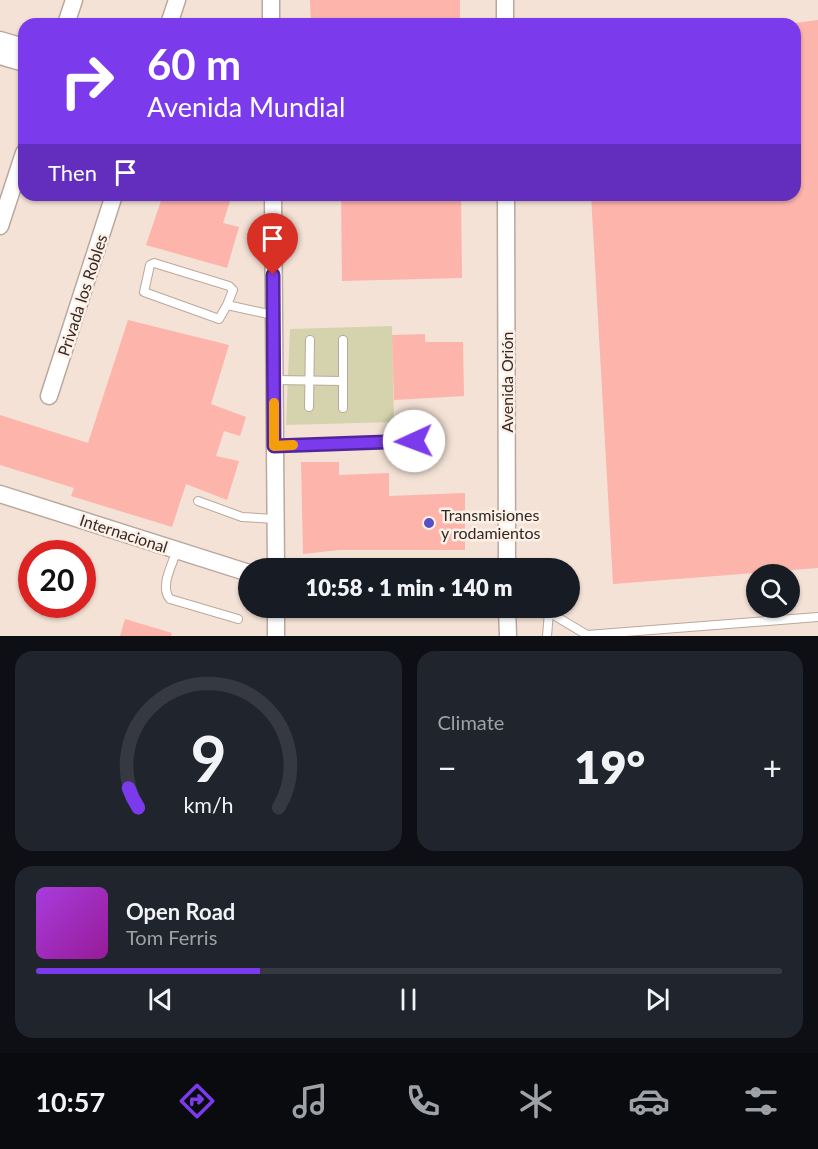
<!DOCTYPE html>
<meta charset="utf-8">
<style>
:root{--surface:#171b24;--page:#20242c;--text:#f1f3f6;--muted:#9ea1a6;--line:#363941;--accent:#7c3aed}
body{margin:0;font-family:Lato,sans-serif;background:var(--page);color:var(--text);height:100vh;display:flex;flex-direction:column;font-size:22px;white-space:nowrap}
*{box-sizing:border-box;margin:0}
p{font-size:20px;color:var(--muted)}
.icon{flex:none;width:33px;height:33px;fill:none;stroke:currentColor;stroke-width:2;stroke-linecap:round;stroke-linejoin:round}
.map{position:relative;height:636px;overflow:hidden}
.details{display:flex;flex-direction:column;gap:15px;padding:15px;background:#0d0f14;flex:1}
.details>*{flex:none}
.banner{position:absolute;left:18px;top:18px;width:783px;height:183px;border-radius:18px;box-shadow:0 2px 4px #0004;background:#7c3aed;color:#fff;overflow:hidden}
.fabs{position:absolute;left:746px;top:564px;display:grid;gap:12px}
.fabs a{display:grid;place-items:center;width:54px;height:54px;border-radius:50%;background:var(--surface);box-shadow:0 2px 4px #0004;font-size:30px}
.speed{position:absolute;left:18px;top:540px;display:flex;gap:12px;font-size:30px;font-weight:700;text-align:center}
.speed>*{display:grid;place-content:center;width:78px;height:78px;border-radius:50%;background:var(--surface);box-shadow:0 2px 4px #0004;line-height:1}
.speed .limit{border:9px solid #d22;background:#fff;color:#111}
.pin{position:absolute;display:grid;place-items:center;width:51px;height:51px;color:#fff;margin:-62px -26px;border-radius:50% 50% 50% 0;rotate:-45deg;box-shadow:0 0 6px #0007}
.pin .icon{rotate:45deg}
.me{position:absolute;width:66px;margin:-33px;rotate:268deg;stroke-linejoin:round;filter:drop-shadow(0 0 4px #0008)}
.turn{display:flex;align-items:center;gap:21px;height:126px;padding:0 30px;font-size:27px}
.turn .icon{width:78px;height:78px;stroke-width:2.5}
.turn b{display:block;font-size:42px;line-height:51px}
.then{display:flex;align-items:center;height:57px;padding:0 30px;background:#0003;gap:12px;font-size:22px}
.big{font-size:45px;font-weight:800;line-height:1.1}
.details .tile{flex:1;display:flex;flex-direction:column;justify-content:center;gap:9px;min-width:0;padding:0 21px;border-radius:18px;background:var(--page)}
.details .dial{align-items:center;gap:0}
.dial svg{height:156px;overflow:visible;fill:none;stroke:var(--line);stroke-width:7;stroke-linecap:round;text-anchor:middle}
.dial text{fill:var(--text);stroke:none}
.song{display:flex;align-items:center;gap:18px}
.cover{width:72px;height:72px;border-radius:9px;background:linear-gradient(135deg,hsl(280 70% 55%),hsl(300 70% 35%))}
.played{height:6px;border-radius:3px;background:linear-gradient(90deg,var(--accent) 30%,var(--line) 30%)}
.keys{display:flex;justify-content:space-around;direction:ltr}
.heat{display:flex;justify-content:space-between;align-items:center;font-size:33px;direction:ltr}
.details .tiles{flex:1;display:grid;gap:15px;grid-template-columns:1fr 1fr}
.tile:last-child{grid-column:span 2}
.trip{position:absolute;left:238px;top:558px;width:342px;height:60px;border-radius:30px;background:var(--surface);box-shadow:0 2px 4px #0004;font-weight:800;line-height:60px;text-align:center}
.dock{display:flex;height:96px;justify-content:space-around;align-items:center;background:#090b0e;color:var(--muted)}
.dock .icon{width:42px;height:42px}
.dock .current{color:var(--accent)}
.dock b{font-size:27px;color:var(--text)}
.map>svg:first-child{display:block}
.green{fill:#d4d3ad}
.building{fill:#fcb4ab}
.lines{fill:none;stroke-linecap:round;stroke-linejoin:round}
.service-casing{stroke:#baa89d;stroke-width:10}
.minor-casing{stroke:#baa89d;stroke-width:19}
.service{stroke:#fff;stroke-width:8}
.minor{stroke:#fff;stroke-width:16}
.route-casing{stroke:#51269a;stroke-width:15}
.route{stroke:#7c3aed;stroke-width:10}
.slow{stroke:#f59e0b;stroke-width:10}
.poi-dot{fill:#564fc6;stroke:#fff0e7;stroke-width:2}
.labels{text-anchor:middle;dominant-baseline:central;stroke-width:5;stroke-linejoin:round;paint-order:stroke}
.street-label{font-size:16px;fill:#302925;stroke:#fff0e7}
.poi-label{font-size:16px;fill:#302925;stroke:#fff0e7;text-anchor:start}
</style>
<div class="map">
<svg width="818" height="636" viewBox="0 0 818 636">
<rect width="100%" height="100%" fill="#f4e2d6"/>
<!-- green -->
<polygon class="green" points="392,326 394,422 286,425 290,329"/>
<!-- building -->
<g class="building">
<polygon points="310,0 460,0 460,24 311,24"/>
<polygon points="818,20 818,568 613,584 591,195 795,195 795,23"/>
<polygon points="163,195 232,195 223,223 239,227 227,268 146,245"/>
<polygon points="341,195 461,195 462,278 342,281"/>
<polygon points="128,320 229,345 211,404 246,417 240,436 224,431 216,456 239,461 227,500 186,484 172,527 71,496 74,488 0,465 0,415 88,443"/>
<polygon points="425,334 425,342 463,342 464,396 394,400 392,335"/>
<polygon points="301,462 339,462 339,475 389,473 389,496 465,493 465,550 339,550 303,554"/>
<polygon points="125,619 172,633 171,636 120,636"/>
</g>
<g class="lines">
<!-- service casing -->
<g class="service-casing">
<g id="service">
<polyline points="227,305 219,319 144,292 150,265 154,263 229,286 233,290 227,305 273,315"/>
<polyline points="274,380 343,381"/>
<polyline points="309,407 310,340"/>
<polyline points="343,408 343,340"/>
<polyline points="275,446 437,440"/>
<polyline points="198,501 242,517 275,519"/>
<path d="M177,550c-4,13 -18,37 -7,49l68,20"/>
<polyline points="542,608 587,635 818,617"/>
<polyline points="547,636 549,612"/>
</g>
</g>
<!-- minor casing -->
<g class="minor-casing">
<g id="minor">
<polyline points="271,0 271,24"/>
<polyline points="505,0 505,24"/>
<polyline points="66,24 74,0"/>
<polyline points="169,24 177,0"/>
<polyline points="0,40 24,47"/>
<polyline points="0,56 24,63"/>
<polyline points="273,195 276,568"/>
<polyline points="506,195 507,568"/>
<polyline points="0,226 24,153"/>
<polyline points="49,396 114,195"/>
<polyline points="0,494 249,573"/>
<polyline points="276,608 276,636"/>
<polyline points="507,608 508,636"/>
</g>
</g>
<!-- service -->
<use href="#service" class="service"/>
<!-- minor -->
<use href="#minor" class="minor"/>
</g>
<g class="lines">
<!-- route casing -->
<g class="route-casing">
<polyline id="route" points="273,275 274,446 414,441"/>
</g>
<!-- route -->
<use href="#route" class="route"/>
<!-- slow -->
<polyline class="slow" points="274,403 274,446 293,445"/>
</g>
<!-- markers -->
<circle class="poi-dot" cx="429" cy="523" r="6"/>
<g class="labels">
<!-- street labels -->
<g class="street-label">
<text transform="translate(82 295) rotate(-72)">Privada los Robles</text>
<text transform="translate(506 382) rotate(-90)">Avenida Orión</text>
<text transform="translate(124 533) rotate(18)">Internacional</text>
</g>
<!-- poi labels -->
<g class="poi-label">
<text x="441" y="514">Transmisiones<tspan x="441" dy="18">y rodamientos</tspan></text>
</g>
</g>
</svg>
<div class="fabs">
<a><svg class="icon" aria-label="search" viewBox="0 0 24 24"><circle cx="10" cy="10" r="6"/><path d="M15 15l6 6"/></svg></a>
</div>
<div class="speed"><div class="limit">20</div></div>
<div class="pin" style="left:273px;top:275px;background:#d93025"><svg class="icon" aria-label="arrive" viewBox="0 0 24 24"><path d="M6 21V4h12l-3 4 3 4H6"/></svg></div>
<svg class="me" style="left:414px;top:441px" viewBox="-20 -20 40 40"><circle r="19" fill="#fff"/><path d="M0-13L10 11 0 6-10 11z" fill="#7c3aed"/></svg>
<div class="trip">10:58 · 1 min · 140 m</div>
<div class="banner">
<div class="turn"><svg class="icon" aria-label="right" viewBox="0 0 24 24"><path d="M7 20v-9h11M14 6l5 5-5 5"/></svg><div><b>60 m</b>Avenida Mundial</div></div>
<div class="then">Then<svg class="icon" aria-label="arrive" viewBox="0 0 24 24"><path d="M6 21V4h12l-3 4 3 4H6"/></svg></div>
</div>
</div>
<section class="details">
<div class="tiles">
<div class="tile dial"><svg viewBox="0 0 100 80">
<path d="M14 69A42 42 0 1 1 86 69"/>
<path d="M14 69A42 42 0 0 1 9 59" stroke="#7c3aed"/>
<text x="50" y="56" font-size="32" font-weight="700">9</text>
<text x="50" y="72" font-size="11">km/h</text>
</svg></div>
<div class="tile"><p>Climate</p>
<div class="heat"><a>−</a><b class="big">19°</b><a>+</a></div>
</div>
<div class="tile">
<div class="song"><i class="cover"></i><div><b>Open Road</b><p>Tom Ferris</p></div></div>
<div class="played"></div>
<div class="keys"><svg class="icon" aria-label="previous" viewBox="0 0 24 24"><path d="M18 5L8 12l10 7zM5 5v14"/></svg><svg class="icon" aria-label="pause" viewBox="0 0 24 24"><path d="M8 5v14M16 5v14"/></svg><svg class="icon" aria-label="next" viewBox="0 0 24 24"><path d="M6 5l10 7-10 7zM19 5v14"/></svg></div>
</div>
</div>
</section>
<nav class="dock">
<b>10:57</b>
<svg class="icon current" aria-label="directions" viewBox="0 0 24 24"><path d="M12 3l9 9-9 9-9-9zM9 14v-3h6M13 9l2 2-2 2"/></svg>
<svg class="icon" aria-label="music" viewBox="0 0 24 24"><path d="M9 18V5l10-2v13"/><circle cx="6" cy="18" r="3"/><circle cx="16" cy="16" r="3"/></svg>
<svg class="icon" aria-label="phone" viewBox="0 0 24 24"><path d="M5 4h4l2 5-3 2q2 4 5 5l2-3 5 2v4C11 20 4 13 5 4z"/></svg>
<svg class="icon" aria-label="climate" viewBox="0 0 24 24"><path d="M12 3v18M4 7l16 10M4 17L20 7"/></svg>
<svg class="icon" aria-label="car" viewBox="0 0 24 24"><path d="M5 17H2v-5l4-1 3-4h7l3 4 3 1v5h-3M9 17h6M6 11h13"/><circle cx="7" cy="17" r="2"/><circle cx="17" cy="17" r="2"/></svg>
<svg class="icon" aria-label="filters" viewBox="0 0 24 24"><path d="M4 7h16M4 17h16"/><circle cx="9" cy="7" r="2"/><circle cx="15" cy="17" r="2"/></svg>
</nav>
